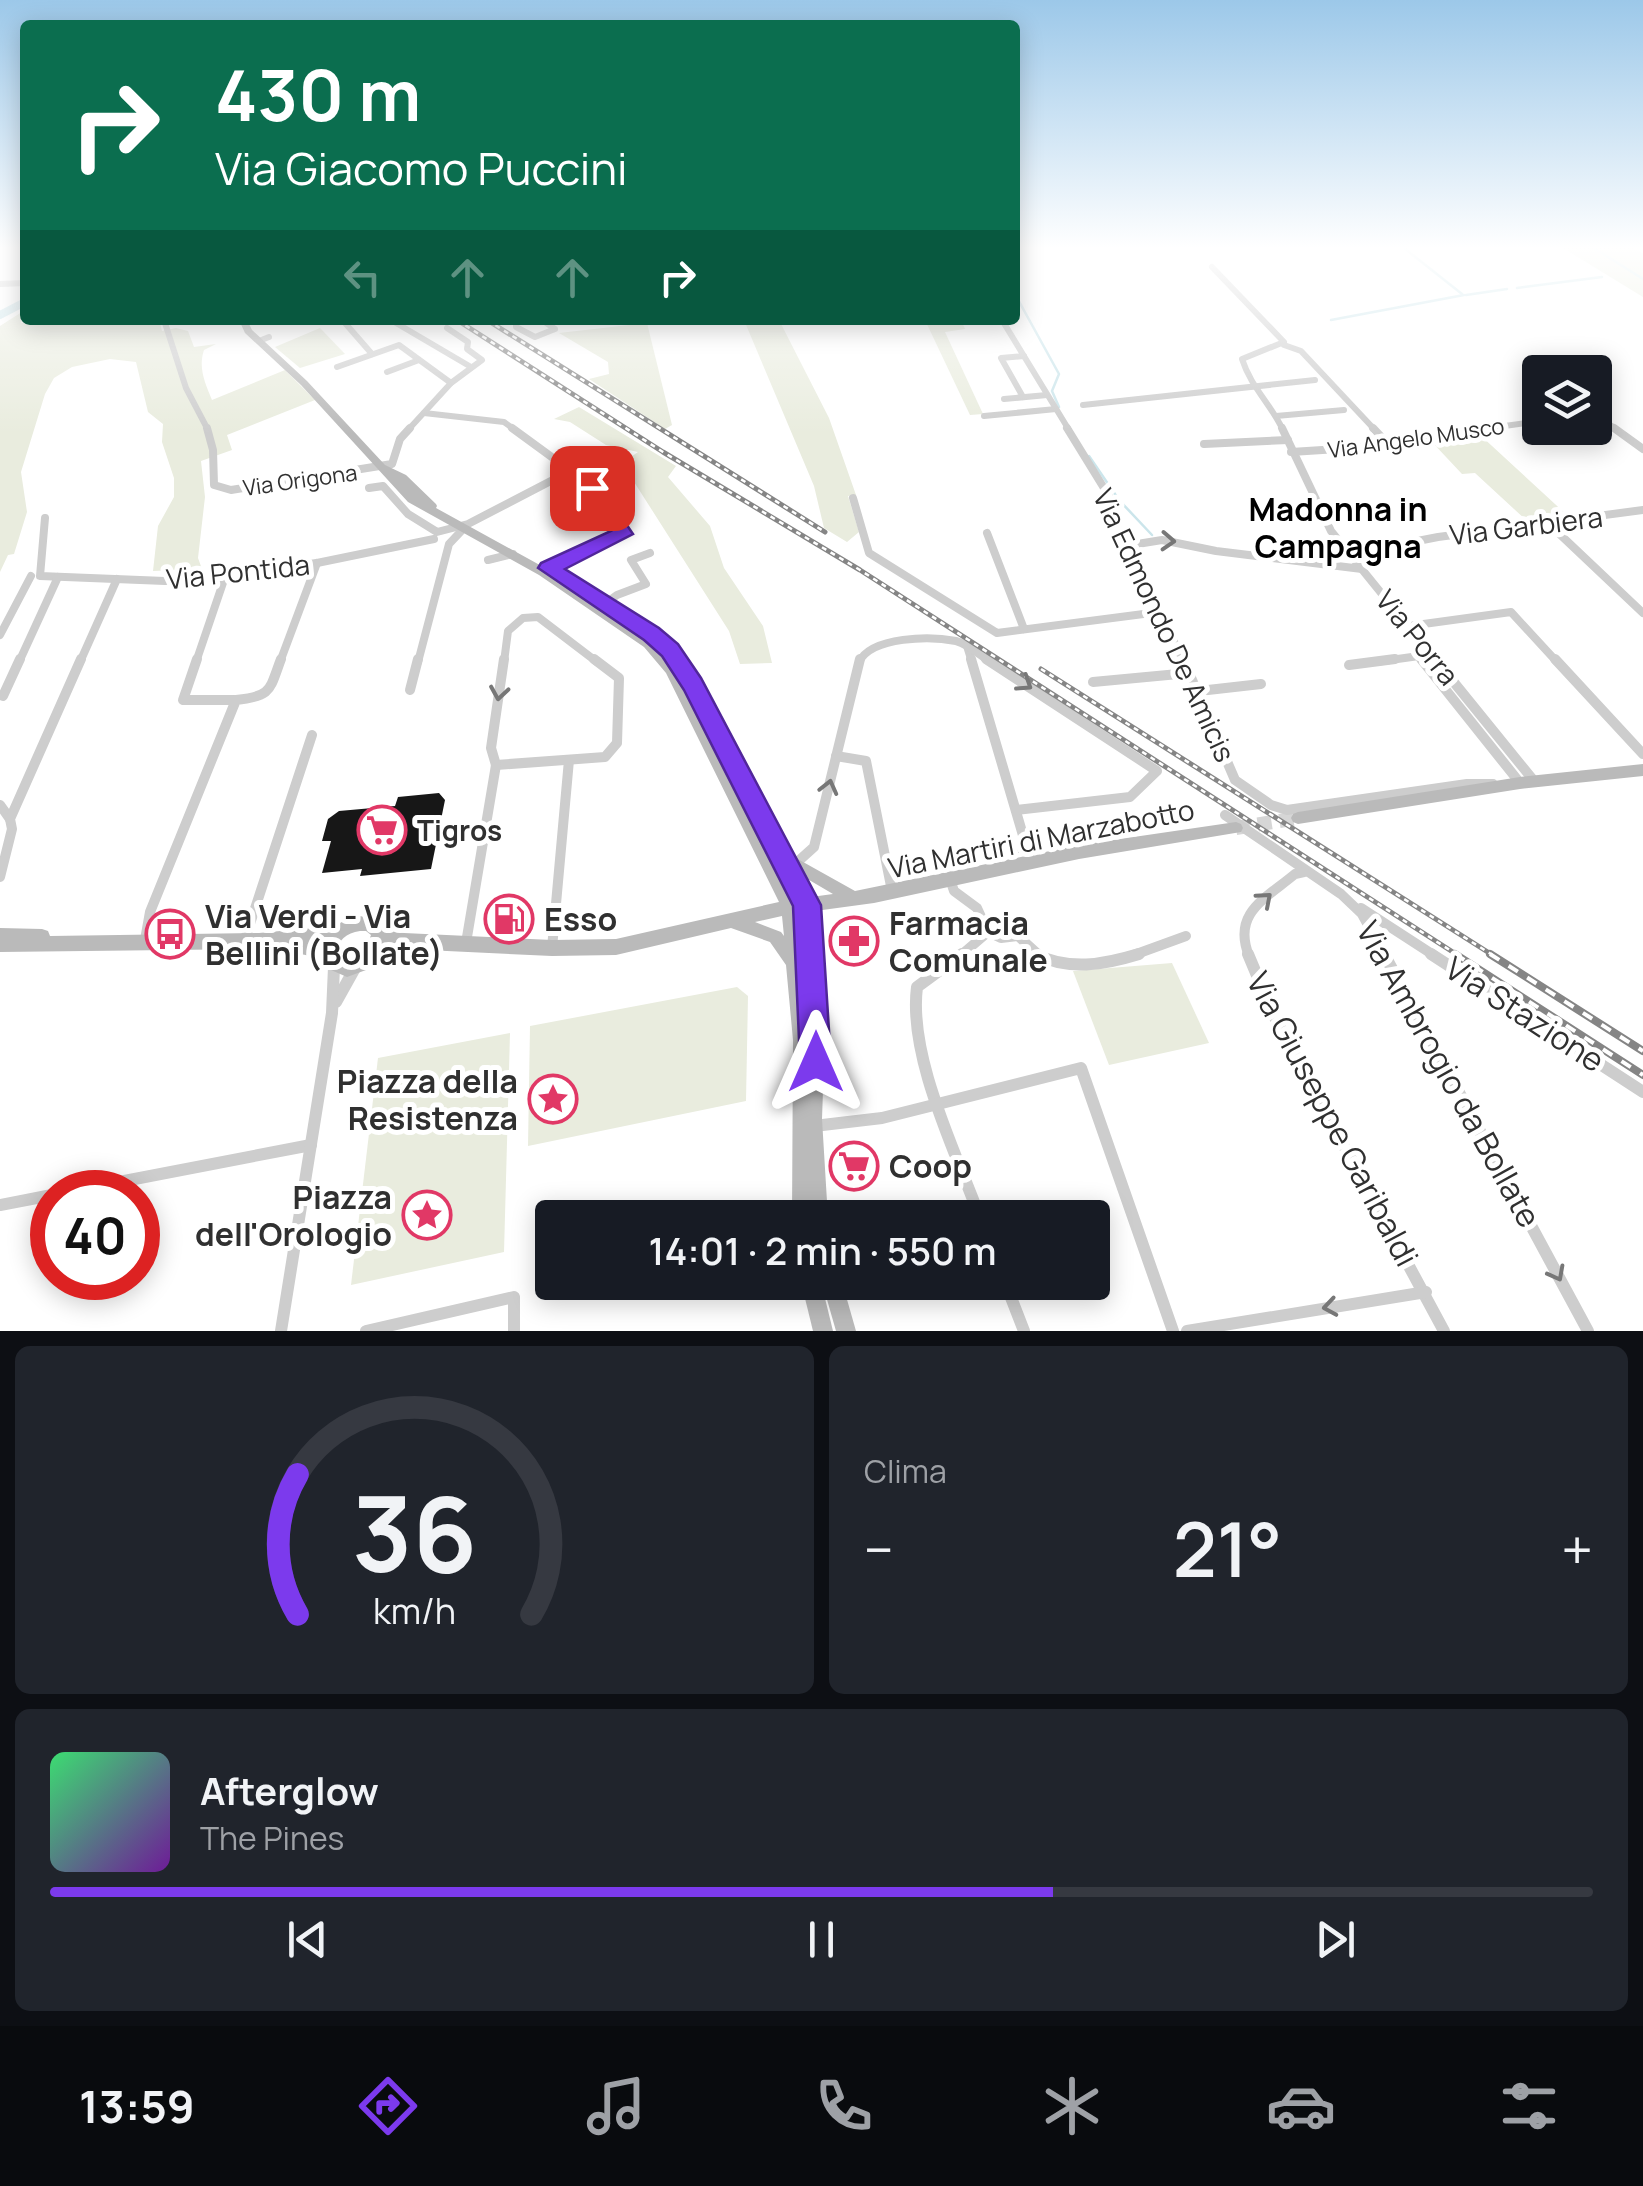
<!DOCTYPE html>
<html lang="it">
<meta charset="utf-8">
<style>
:root{--surface:#171b24;--page:#20242c;--text:#f1f3f6;--muted:#9ea1a6;--line:#363941;--accent:#7c3aed}
body{margin:0;font-family:Manrope,sans-serif;background:var(--page);color:var(--text);height:100vh;display:flex;flex-direction:column;font-size:38px;white-space:nowrap}
*{box-sizing:border-box;margin:0}
p{font-size:32px;color:var(--muted)}
.icon{flex:none;width:55px;height:55px;fill:none;stroke:currentColor;stroke-width:2;stroke-linecap:round;stroke-linejoin:round}
.map{position:relative;height:1331px;overflow:hidden}
.sheet{display:flex;flex-direction:column;gap:15px;padding:15px;background:#0d0f14;flex:1}
.sheet>*{flex:none}
.guide{position:absolute;left:20px;top:20px;width:1000px;height:305px;border-radius:10px;box-shadow:0 5px 25px #0003;background:#0b6e4f;color:#fff;overflow:hidden}
.fabs{position:absolute;left:1522px;top:355px;display:grid;gap:20px}
.fabs a{display:grid;place-items:center;width:90px;height:90px;border-radius:10px;background:var(--surface);box-shadow:0 5px 25px #0003;font-size:50px}
.speed{position:absolute;left:30px;top:1170px;display:flex;gap:20px;font-size:50px;font-weight:700;text-align:center}
.speed>*{display:grid;place-content:center;width:130px;height:130px;border-radius:50%;background:var(--surface);box-shadow:0 5px 25px #0003;line-height:1}
.speed .limit{border:15px solid #d22;background:#fff;color:#111}
.pin{position:absolute;display:grid;place-items:center;width:85px;height:85px;color:#fff;margin:-42px;border-radius:20px;box-shadow:0 5px 15px #0006}
.me{position:absolute;width:110px;margin:-55px;rotate:0deg;stroke-linejoin:round;filter:drop-shadow(0 0 8px #0008)}
.turn{display:flex;align-items:center;gap:35px;height:210px;padding:0 30px;font-size:45px}
.turn .icon{width:130px;height:130px;stroke-width:2.5}
.turn b{display:block;font-size:70px;line-height:85px}
.lanes{display:flex;align-items:center;height:95px;padding:0 30px;background:#0003;justify-content:center;gap:50px;direction:ltr}
.lanes .off{opacity:.35}
.big{font-size:75px;font-weight:600;line-height:1.1}
.sheet .card{flex:1;display:flex;flex-direction:column;justify-content:center;gap:15px;min-width:0;padding:0 35px;border-radius:15px;background:var(--page)}
.sheet .dial{align-items:center;gap:0}
.dial svg{height:260px;overflow:visible;fill:none;stroke:var(--line);stroke-width:7;stroke-linecap:round;text-anchor:middle}
.dial text{fill:var(--text);stroke:none}
.song{display:flex;align-items:center;gap:30px}
.cover{width:120px;height:120px;border-radius:15px;background:linear-gradient(135deg,hsl(140 70% 55%),hsl(280 70% 35%))}
.played{height:10px;border-radius:5px;background:linear-gradient(90deg,var(--accent) 65%,var(--line) 65%)}
.keys{display:flex;justify-content:space-around;direction:ltr}
.heat{display:flex;justify-content:space-between;align-items:center;font-size:55px;direction:ltr}
.sheet .tiles{flex:1;display:grid;gap:15px;grid-template-columns:1fr 1fr}
.card:last-child{grid-column:span 2}
.trip{position:absolute;left:535px;top:1200px;width:575px;height:100px;border-radius:10px;background:var(--surface);box-shadow:0 5px 25px #0003;font-weight:600;line-height:100px;text-align:center}
.tabs{display:flex;height:160px;justify-content:space-around;align-items:center;background:#090b0e;color:var(--muted)}
.tabs .icon{width:70px;height:70px}
.tabs .on{color:var(--accent)}
.tabs b{font-size:45px;color:var(--text)}
.map>svg:first-child{display:block}
.green{fill:#e9ecde}
.lines{fill:none;stroke-linecap:round;stroke-linejoin:round}
.stream{stroke:#cbe5eb;stroke-width:2.5}
.canal{stroke:#cbe5eb;stroke-width:8}
.building{fill:#171717}
.secondary-tunnel{stroke:#d6d6d6;stroke-width:14;stroke-dasharray:14 8;stroke-linecap:butt}
.street-far3{stroke:#cdcdcd;stroke-width:6}
.street-far2{stroke:#cdcdcd;stroke-width:8}
.street-far1{stroke:#cdcdcd;stroke-width:10}
.street{stroke:#cdcdcd;stroke-width:12}
.secondary{fill:#bababa;fill-rule:evenodd}
.rail-far1-casing{stroke:#858585;stroke-width:5}
.rail-casing{stroke:#858585;stroke-width:8}
.rail-far1{stroke:#fff;stroke-width:2.5;stroke-dasharray:5;stroke-linecap:butt}
.rail{stroke:#fff;stroke-width:4;stroke-dasharray:11;stroke-linecap:butt}
.oneway{stroke:#777}
.route{fill:#7c3aed;stroke:#51269a;stroke-width:2.5}
.labels{text-anchor:middle;dominant-baseline:central;stroke-width:10;stroke-linejoin:round;paint-order:stroke}
.far-street-label{font-size:22px;fill:#303030;stroke:#fff}
.street-label{font-size:28px;fill:#303030;stroke:#fff}
.poi-label{font-size:28px;font-weight:bold;fill:#303030;stroke:#fff;text-anchor:start}
.quarter-label{font-size:32px;font-weight:bold;fill:#000;stroke:#fff}
.near-poi-label{font-size:32px;font-weight:bold;fill:#303030;stroke:#fff;text-anchor:start}
.near-street-label{font-size:32px;fill:#303030;stroke:#fff}
</style>
<div class="map">
<svg width="1643" height="1331" viewBox="0 0 1643 1331">
<rect width="100%" height="100%" fill="#fff"/>
<!-- green -->
<g class="green">
<polygon points="1563,248 1633,248 1643,253 1643,297"/>
<path d="M25,310l-4,13 138,-3 3,11 14,-3 12,3 6,16 22,-3 -12,6c-6,18 1,33 8,50l73,-30 30,30 -88,35 5,15 -31,11 4,36 -7,61 4,11 -49,2 5,-45 16,-29v-19l-12,-36 1,-18 -15,-12 -12,-50 -26,-3 -38,8 -18,11 -9,16 -24,78 6,40 -13,42 -6,1 -8,17v-246z"/>
<polygon points="744,320 779,320 829,418 856,495 848,496 859,532 847,542 824,528 814,486"/>
<polygon points="925,320 961,320 965,329 945,332 983,414 970,415"/>
<polygon points="647,323 672,425 665,429 589,379 609,374 608,362 559,333"/>
<polygon points="320,328 345,354 300,368 275,347"/>
<polygon points="579,407 676,466 668,477 710,526 724,568 763,626 772,663 740,664 729,631 622,463 638,452 606,445 570,422 554,419"/>
<polygon points="1479,434 1568,516 1527,521 1475,473 1462,474 1431,441"/>
<polygon points="1172,963 1209,1043 1109,1065 1073,971"/>
<polygon points="737,987 748,996 746,1101 528,1146 530,1026"/>
<polygon points="510,1033 504,1252 351,1285 378,1058"/>
</g>
<g class="lines">
<!-- stream -->
<g class="stream">
<polyline points="1404,248 1462,294"/>
<polyline points="1594,248 1643,279"/>
<polyline points="1517,288 1602,277"/>
<polyline points="1015,294 1059,374 1052,391 1059,407"/>
<polyline points="1466,295 1507,289"/>
<polyline points="1331,320 1464,295"/>
<polyline points="1089,456 1119,500 1152,535"/>
</g>
<!-- canal -->
<polyline class="canal" points="0,315 25,302"/>
</g>
<!-- building -->
<polygon class="building" points="439,793 445,800 431,869 360,876 362,869 322,873 331,841 322,841 328,819 339,811 395,806 398,797"/>
<g class="lines">
<!-- secondary-tunnel -->
<polyline class="secondary-tunnel" points="1236,828 1298,818"/>
<!-- street-far3 -->
<g class="street-far3">
<path d="M1212,267l72,75 -42,17c9,28 28,44 41,71"/>
<polyline points="0,284 25,283"/>
<polyline points="164,320 186,388 208,430"/>
<polyline points="391,320 471,367"/>
<polyline points="516,320 516,327 535,337 555,329 542,320"/>
<polyline points="1002,320 1069,430"/>
<polyline points="345,323 372,354"/>
<polyline points="259,341 269,337"/>
<polyline points="1284,345 1301,351 1375,430"/>
<polyline points="337,367 399,345 451,383"/>
<polyline points="387,372 419,360"/>
<polyline points="1023,397 1001,358 1024,356"/>
<polyline points="1004,399 1047,395"/>
<polyline points="1083,405 1315,380"/>
<polyline points="424,413 504,422 515,430"/>
<polyline points="1595,414 1617,430"/>
<polyline points="984,416 1056,409"/>
<polyline points="1276,416 1344,410"/>
<polyline points="408,430 451,383 482,360 467,349 468,342 447,328"/>
<polyline points="1476,430 1540,421"/>
</g>
<!-- street-far2 -->
<g class="street-far2">
<polyline points="207,428 213,450 214,485 231,490 392,464 400,439 410,428"/>
<polyline points="512,428 590,485 623,534 563,559 543,572"/>
<polyline points="1067,428 1115,506 1114,520 1184,662"/>
<polyline points="1282,428 1331,531 1437,662"/>
<polyline points="1373,428 1387,443"/>
<polyline points="1614,428 1643,449"/>
<polyline points="1204,444 1288,440"/>
<polyline points="1291,452 1354,448 1494,428"/>
<polyline points="369,488 383,486 408,514 437,532 468,524 570,471"/>
<polyline points="853,498 869,553 997,633 1159,612"/>
<polyline points="45,518 40,576 165,581 317,563 434,539"/>
<polyline points="1550,525 1643,613"/>
<polyline points="987,533 1024,629"/>
<polyline points="1125,546 1162,540 1216,551 1362,569"/>
<polyline points="1351,554 1438,537 1643,510"/>
<polyline points="488,560 513,554"/>
<polyline points="599,608 617,595 646,584 631,560 650,553"/>
<polyline points="1409,626 1511,612 1557,662"/>
<polyline points="0,635 31,576"/>
<polyline points="967,646 972,662"/>
<polyline points="19,662 58,577"/>
<polyline points="80,662 117,579"/>
<polyline points="196,662 226,574"/>
<polyline points="280,662 317,563"/>
<polyline points="418,662 449,544 466,526"/>
<polyline points="504,662 508,631 523,618 538,617 597,662"/>
<path d="M859,662c13,-26 72,-26 97,-21 12,3 24,14 34,21"/>
<polyline points="1376,662 1419,656 1423,662"/>
</g>
<!-- street-far1 -->
<g class="street-far1">
<polyline points="197,659 183,700 236,700"/>
<polyline points="504,659 491,748 496,765 605,757 617,743 619,678 594,659"/>
<polyline points="971,659 1025,842 1023,847 995,853 990,862 993,871"/>
<polyline points="986,659 1157,771 1130,797 1016,810"/>
<polyline points="1183,659 1235,780 1271,805 1287,810 1467,784 1493,784"/>
<polyline points="1421,659 1520,783"/>
<polyline points="1435,659 1534,781"/>
<polyline points="1555,659 1643,754"/>
<polyline points="1349,665 1395,659"/>
<polyline points="1093,682 1189,673"/>
<polyline points="410,690 418,659"/>
<polyline points="1199,691 1261,684"/>
<polyline points="3,696 20,659"/>
<polyline points="836,756 866,761 892,891"/>
<polyline points="0,805 10,819"/>
<polyline points="1225,815 1341,894 1362,914 1385,956"/>
<polyline points="794,865 814,847 860,659"/>
<polyline points="0,877 12,829 10,819 81,659"/>
<polyline points="950,879 954,891 977,908 988,932"/>
<polyline points="1361,908 1435,956"/>
<path d="M145,940l5,-28 86,-212c36,-4 33,-9 45,-41"/>
<polyline points="244,942 312,735"/>
<polyline points="466,943 496,765"/>
<polyline points="552,948 569,760"/>
<polyline points="960,956 988,932 1001,938 1018,936 1040,956"/>
<polyline points="1131,956 1186,936"/>
<path d="M1249,956c-17,-43 16,-57 46,-82l9,-2"/>
</g>
<!-- street -->
<g class="street">
<path d="M962,954l-45,33c-9,70 39,165 63,231"/>
<path d="M1035,954c34,17 68,11 104,0"/>
<polyline points="1248,954 1274,1016 1444,1331"/>
<polyline points="1384,954 1588,1331"/>
<polyline points="1431,954 1643,1092"/>
<polyline points="336,1002 355,968"/>
<polyline points="814,1126 882,1118 1081,1068 1173,1331"/>
<polyline points="67,1192 311,1145"/>
<polyline points="0,1205 52,1195"/>
<polyline points="1005,1282 1024,1331"/>
<polyline points="281,1331 332,1013 334,967"/>
<polyline points="366,1331 514,1297 514,1331"/>
<polyline points="1187,1331 1426,1292"/>
</g>
<!-- secondary -->
<g class="secondary">
<path d="M239,320h8l5,10 55,51 78,84 21,10 30,29 1,2 -1,2 111,61 52,36 6,-4 4,1 46,29 30,30 102,192 68,38 224,-46 157,-23 5,2 2,4 -2,4 -162,27 -205,44 -59,8 10,122 -3,86 6,99h-36l1,-178 -7,-75 -16,-23 -39,-14 -115,27 -64,1 -126,-6 -7,5 -42,5 -11,10 -19,7 -25,-11c-10,-17 -30,-8 -44,-19l-19,2 -259,3v-24l42,1 6,2 2,5 209,-3 75,-7 18,-9 8,-1 14,3 14,11 16,3 148,7 64,-1 163,-37 -113,-229 -22,-26 -105,-72 -131,-73 -107,-117 -56,-52zM672,663l4,4 120,232h-3zM799,874l34,20 -22,3zM797,913h3l8,115zM782,916l2,20 -3,-4 -26,-10zM360,931h6l5,4c-5,14 -10,26 -26,26l-9,-7c2,-14 10,-21 24,-23z"/>
<polygon points="1643,764 1643,776 1520,789 1298,824 1293,822 1291,818 1293,814 1298,812 1520,777"/>
<polygon points="801,1282 821,1282 833,1331 813,1331"/>
<polygon points="822,1282 842,1282 856,1331 836,1331"/>
</g>
<!-- rail-far1 casing -->
<g class="rail-far1-casing">
<g id="rail-far1">
<polyline points="457,320 663,452 860,570 1459,956"/>
<polyline points="487,320 825,532"/>
<polyline points="1041,669 1494,956"/>
</g>
</g>
<!-- rail casing -->
<g class="rail-casing">
<g id="rail">
<polyline points="1455,954 1643,1075"/>
<polyline points="1490,954 1643,1051"/>
</g>
</g>
<!-- rail-far1 -->
<use href="#rail-far1" class="rail-far1"/>
<!-- rail -->
<use href="#rail" class="rail"/>
</g>
<!-- one-way arrows -->
<defs><path id="oneway-chevron" d="M-2-3.5L2.5 0L-2 3.5" fill="none" stroke-width="1.6" stroke-linecap="round" stroke-linejoin="round" transform="scale(2.5)"/></defs>
<g class="oneway">
<use href="#oneway-chevron" transform="translate(1168 541) rotate(3)"/>
<use href="#oneway-chevron" transform="translate(1025 684) rotate(33)"/>
<use href="#oneway-chevron" transform="translate(499 693) rotate(99)"/>
<use href="#oneway-chevron" transform="translate(829 787) rotate(-76)"/>
<use href="#oneway-chevron" transform="translate(1265 899) rotate(-41)"/>
<use href="#oneway-chevron" transform="translate(1557 1274) rotate(62)"/>
<use href="#oneway-chevron" transform="translate(1330 1307) rotate(171)"/>
</g>
<!-- sky -->
<linearGradient id="sky" x2="0" y2="1"><stop stop-color="#9cc8e9"/><stop offset="0.57" stop-color="#fff"/><stop offset="1" stop-color="#fff" stop-opacity="0"/></linearGradient>
<rect width="1643" height="434" fill="url(#sky)"/>
<!-- route -->
<polygon class="route" points="592,482 599,484 633,534 565,569 659,628 678,644 701,678 821,905 831,1062 827,1073 816,1077 805,1073 800,1062 793,906 684,690 662,656 644,640 538,568 541,563 611,531 583,488"/>
<!-- icons -->
<defs>
<g id="supermarket-ring" transform="scale(2.5)"><circle r="9.5" fill="#fff" stroke="#e13866" stroke-width="1.5"/><path d="M-6-5.5h2.5l.6 2H6L4.5 2H-2.5L-4.4-4H-6ZM-1.5 3.2a1.3 1.3 0 1 0 .1 0ZM3 3.2a1.3 1.3 0 1 0 .1 0Z" fill="#e13866"/></g>
<g id="fuel-ring" transform="scale(2.5)"><circle r="9.5" fill="#fff" stroke="#e13866" stroke-width="1.5"/><path d="M-5.5-6h7V0h2V4h1.3V-2.5L3-4.5l.8-.8L6-3V5H2.5V1h-1V6h-7ZM-4.2-4.7v3.2H.2V-4.7Z" fill="#e13866"/></g>
<g id="bus-ring" transform="scale(2.5)"><circle r="9.5" fill="#fff" stroke="#e13866" stroke-width="1.5"/><path d="M-5-6H5V4H4V6H2V4H-2V6H-4V4H-5ZM-3.5-4V0h7V-4ZM-3.5 1.2v1.5H-2V1.2ZM2 1.2v1.5H3.5V1.2Z" fill="#e13866"/></g>
<g id="pharmacy-ring" transform="scale(2.5)"><circle r="9.5" fill="#fff" stroke="#e13866" stroke-width="1.5"/><path d="M-2-6h4v4h4v4h-4v4h-4v-4h-4v-4h4Z" fill="#e13866"/></g>
<g id="sight-ring" transform="scale(2.5)"><circle r="9.5" fill="#fff" stroke="#e13866" stroke-width="1.5"/><path d="M0-6L1.8-2.2L6-1.7L2.9 1.2L3.7 5.4L0 3.3L-3.7 5.4L-2.9 1.2L-6-1.7L-1.8-2.2Z" fill="#e13866"/></g>
</defs>
<g fill-rule="evenodd">
<use href="#supermarket-ring" x="382" y="830"/>
<use href="#fuel-ring" x="509" y="919"/>
<use href="#bus-ring" x="170" y="934"/>
<use href="#pharmacy-ring" x="854" y="941"/>
<use href="#sight-ring" x="553" y="1099"/>
<use href="#supermarket-ring" x="854" y="1166"/>
<use href="#sight-ring" x="427" y="1215"/>
</g>
<g class="labels">
<!-- far-street labels -->
<g class="far-street-label">
<text transform="translate(1416 438) rotate(-8)">Via Angelo Musco</text>
<text transform="translate(300 480) rotate(-8)">Via Origona</text>
</g>
<!-- street labels -->
<g class="street-label">
<text transform="translate(1526 525) rotate(-7)">Via Garbiera</text>
<text transform="translate(238 571) rotate(-6)">Via Pontida</text>
<text transform="translate(1165 625) rotate(65)">Via Edmondo De Amicis</text>
<text transform="translate(1418 637) rotate(51)">Via Porra</text>
<text transform="translate(1041 838) rotate(-11)">Via Martiri di Marzabotto</text>
</g>
<!-- poi labels -->
<g class="poi-label">
<text x="417" y="830">Tigros</text>
</g>
<!-- quarter labels -->
<g class="quarter-label">
<text x="1338" y="509">Madonna in<tspan x="1338" dy="37">Campagna</tspan></text>
</g>
<!-- near-poi labels -->
<g class="near-poi-label">
<text x="205" y="916">Via Verdi - Via<tspan x="205" dy="37">Bellini (Bollate)</tspan></text>
<text x="544" y="919">Esso</text>
<text x="889" y="923">Farmacia<tspan x="889" dy="37">Comunale</tspan></text>
<text x="518" y="1081" text-anchor="end">Piazza della<tspan x="518" dy="37">Resistenza</tspan></text>
<text x="889" y="1166">Coop</text>
<text x="392" y="1197" text-anchor="end">Piazza<tspan x="392" dy="37">dell'Orologio</tspan></text>
</g>
<!-- near-street labels -->
<g class="near-street-label">
<text transform="translate(1525 1014) rotate(33)">Via Stazione</text>
<text transform="translate(1449 1074) rotate(61)">Via Ambrogio da Bollate</text>
<text transform="translate(1333 1119) rotate(62)">Via Giuseppe Garibaldi</text>
</g>
</g>
</svg>
<div class="fabs">
<a><svg class="icon" aria-label="layers" viewBox="0 0 24 24"><path d="M12 4l9 5-9 5-9-5zM3 14l9 5 9-5"/></svg></a>
</div>
<div class="speed"><div class="limit">40</div></div>
<div class="pin" style="left:592px;top:488px;background:#d93025"><svg class="icon" aria-label="arrive" viewBox="0 0 24 24"><path d="M6 21V4h12l-3 4 3 4H6"/></svg></div>
<svg class="me" style="left:816px;top:1062px" viewBox="-20 -20 40 40"><path d="M0-17L14 15 0 8-14 15z" fill="#7c3aed" stroke="#fff" stroke-width="4"/></svg>
<div class="trip">14:01 · 2 min · 550 m</div>
<div class="guide">
<div class="turn"><svg class="icon" aria-label="right" viewBox="0 0 24 24"><path d="M7 20v-9h11M14 6l5 5-5 5"/></svg><div><b>430 m</b>Via Giacomo Puccini</div></div>
<div class="lanes"><svg class="icon off" aria-label="left" viewBox="0 0 24 24"><path d="M17 20v-9H6M10 6l-5 5 5 5"/></svg><svg class="icon off" aria-label="ahead" viewBox="0 0 24 24"><path d="M12 20V5M6 11l6-6 6 6"/></svg><svg class="icon off" aria-label="ahead" viewBox="0 0 24 24"><path d="M12 20V5M6 11l6-6 6 6"/></svg><svg class="icon" aria-label="right" viewBox="0 0 24 24"><path d="M7 20v-9h11M14 6l5 5-5 5"/></svg></div>
</div>
</div>
<section class="sheet">
<div class="tiles">
<div class="card dial"><svg viewBox="0 0 100 80">
<path d="M14 69A42 42 0 1 1 86 69"/>
<path d="M14 69A42 42 0 0 1 14 26" stroke="#7c3aed"/>
<text x="50" y="56" font-size="32" font-weight="700">36</text>
<text x="50" y="72" font-size="11">km/h</text>
</svg></div>
<div class="card"><p>Clima</p>
<div class="heat"><a>−</a><b class="big">21°</b><a>+</a></div>
</div>
<div class="card">
<div class="song"><i class="cover"></i><div><b>Afterglow</b><p>The Pines</p></div></div>
<div class="played"></div>
<div class="keys"><svg class="icon" aria-label="previous" viewBox="0 0 24 24"><path d="M18 5L8 12l10 7zM5 5v14"/></svg><svg class="icon" aria-label="pause" viewBox="0 0 24 24"><path d="M8 5v14M16 5v14"/></svg><svg class="icon" aria-label="next" viewBox="0 0 24 24"><path d="M6 5l10 7-10 7zM19 5v14"/></svg></div>
</div>
</div>
</section>
<nav class="tabs">
<b>13:59</b>
<svg class="icon on" aria-label="directions" viewBox="0 0 24 24"><path d="M12 3l9 9-9 9-9-9zM9 14v-3h6M13 9l2 2-2 2"/></svg>
<svg class="icon" aria-label="music" viewBox="0 0 24 24"><path d="M9 18V5l10-2v13"/><circle cx="6" cy="18" r="3"/><circle cx="16" cy="16" r="3"/></svg>
<svg class="icon" aria-label="phone" viewBox="0 0 24 24"><path d="M5 4h4l2 5-3 2q2 4 5 5l2-3 5 2v4C11 20 4 13 5 4z"/></svg>
<svg class="icon" aria-label="climate" viewBox="0 0 24 24"><path d="M12 3v18M4 7l16 10M4 17L20 7"/></svg>
<svg class="icon" aria-label="car" viewBox="0 0 24 24"><path d="M5 17H2v-5l4-1 3-4h7l3 4 3 1v5h-3M9 17h6M6 11h13"/><circle cx="7" cy="17" r="2"/><circle cx="17" cy="17" r="2"/></svg>
<svg class="icon" aria-label="filters" viewBox="0 0 24 24"><path d="M4 7h16M4 17h16"/><circle cx="9" cy="7" r="2"/><circle cx="15" cy="17" r="2"/></svg>
</nav>
